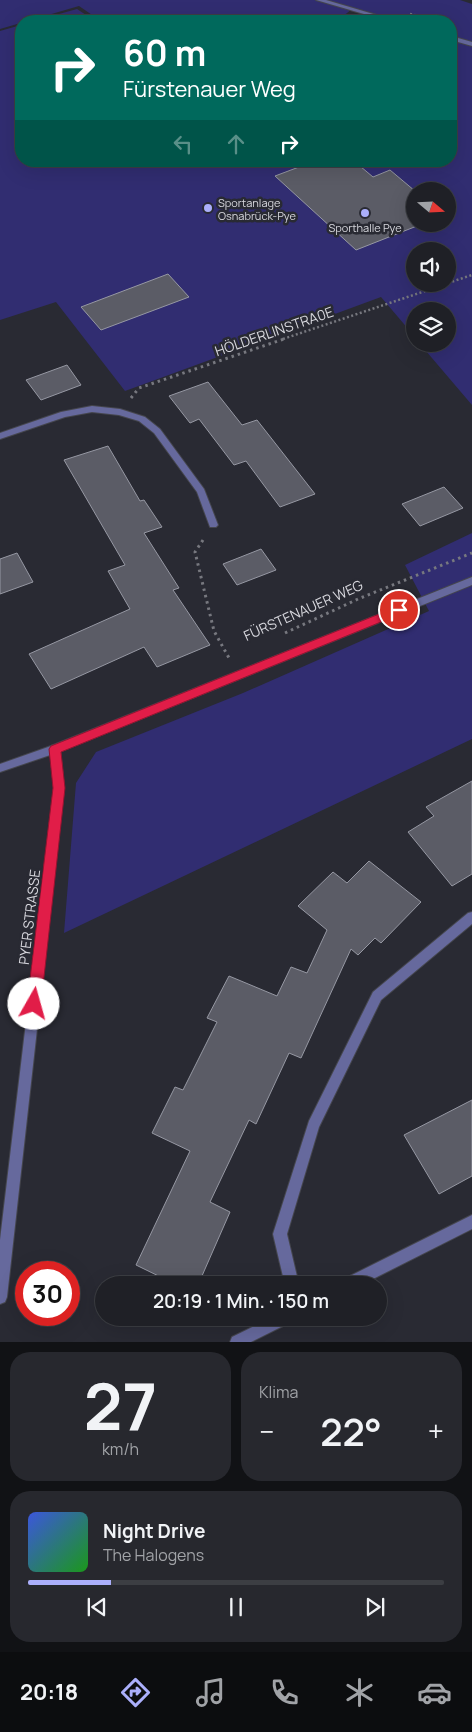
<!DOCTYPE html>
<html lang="de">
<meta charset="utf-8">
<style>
:root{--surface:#1f2026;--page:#27282e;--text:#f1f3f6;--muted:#a1a3a7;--line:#3c3e43;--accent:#abaffb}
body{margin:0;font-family:Manrope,sans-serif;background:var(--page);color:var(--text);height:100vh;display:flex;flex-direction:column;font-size:19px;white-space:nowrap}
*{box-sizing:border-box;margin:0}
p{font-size:16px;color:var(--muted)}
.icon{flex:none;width:28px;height:28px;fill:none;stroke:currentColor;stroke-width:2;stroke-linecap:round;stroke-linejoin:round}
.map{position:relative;height:1342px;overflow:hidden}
.panel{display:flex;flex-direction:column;gap:10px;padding:10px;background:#111215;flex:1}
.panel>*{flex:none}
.guide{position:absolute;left:15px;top:15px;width:442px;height:152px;border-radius:20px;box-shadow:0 5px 20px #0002,0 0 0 1px var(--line);background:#00695c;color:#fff;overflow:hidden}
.needle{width:32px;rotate:109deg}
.controls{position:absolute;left:406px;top:182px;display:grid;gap:10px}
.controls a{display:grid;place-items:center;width:50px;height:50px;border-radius:50%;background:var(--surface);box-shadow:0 5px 20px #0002,0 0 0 1px var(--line);font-size:25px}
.speed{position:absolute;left:15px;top:1261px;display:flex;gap:10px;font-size:25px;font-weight:700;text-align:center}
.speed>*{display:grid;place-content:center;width:65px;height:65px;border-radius:50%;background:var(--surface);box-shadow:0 5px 20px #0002,0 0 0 1px var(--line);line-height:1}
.speed .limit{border:8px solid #d22;background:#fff;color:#111}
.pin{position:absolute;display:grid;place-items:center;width:42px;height:42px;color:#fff;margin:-21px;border:2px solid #fff;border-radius:50%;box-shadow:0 1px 5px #0007}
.me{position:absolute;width:55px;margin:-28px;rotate:7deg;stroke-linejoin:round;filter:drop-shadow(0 0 4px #0008)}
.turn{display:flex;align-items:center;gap:18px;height:105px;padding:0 25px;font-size:22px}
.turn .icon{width:65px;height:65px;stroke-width:2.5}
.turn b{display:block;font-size:35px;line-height:42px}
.lanes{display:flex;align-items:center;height:48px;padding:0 25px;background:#0003;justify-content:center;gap:25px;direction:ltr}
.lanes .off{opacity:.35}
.big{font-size:38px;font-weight:600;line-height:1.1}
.panel .widget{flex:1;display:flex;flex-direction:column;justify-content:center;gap:8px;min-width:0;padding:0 18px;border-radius:20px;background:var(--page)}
.panel .dial{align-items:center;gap:0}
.dial b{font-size:65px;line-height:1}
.song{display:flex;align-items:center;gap:15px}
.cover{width:60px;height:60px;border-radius:8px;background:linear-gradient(135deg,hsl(230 70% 55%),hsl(120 70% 35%))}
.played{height:5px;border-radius:2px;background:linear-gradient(90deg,var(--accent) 20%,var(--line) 20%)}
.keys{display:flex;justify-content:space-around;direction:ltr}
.heat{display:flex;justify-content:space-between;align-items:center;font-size:28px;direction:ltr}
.panel .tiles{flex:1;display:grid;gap:10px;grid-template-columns:1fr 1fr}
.widget:last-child{grid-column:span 2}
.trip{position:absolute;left:95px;top:1276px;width:292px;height:50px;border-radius:25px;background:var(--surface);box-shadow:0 5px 20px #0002,0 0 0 1px var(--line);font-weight:600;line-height:50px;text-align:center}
.tab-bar{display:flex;height:80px;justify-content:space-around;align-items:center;background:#0c0d0f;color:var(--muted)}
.tab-bar .icon{width:35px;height:35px}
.tab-bar .selected{color:var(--accent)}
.tab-bar b{font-size:22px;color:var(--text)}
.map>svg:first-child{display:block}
.green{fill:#312d71;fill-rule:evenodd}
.building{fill:#5b5c66;stroke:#9698a3}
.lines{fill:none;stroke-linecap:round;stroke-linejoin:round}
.minor-casing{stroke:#45464e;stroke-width:2}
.tertiary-casing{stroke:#45464e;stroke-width:2}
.path-far1{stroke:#77787f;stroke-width:2.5;stroke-dasharray:2 2.5;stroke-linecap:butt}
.path{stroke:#77787f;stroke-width:3;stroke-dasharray:2.5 4;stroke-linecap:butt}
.minor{fill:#66699d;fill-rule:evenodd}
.tertiary{fill:#66699d;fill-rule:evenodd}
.route{fill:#e11d48;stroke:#92132f}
.poi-dot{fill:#abaffb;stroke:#292a33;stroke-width:2}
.labels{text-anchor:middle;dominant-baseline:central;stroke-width:5;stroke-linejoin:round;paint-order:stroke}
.far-poi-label{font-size:11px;fill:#d7d7dd;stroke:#292a33;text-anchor:start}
.street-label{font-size:14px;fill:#d7d7dd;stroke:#292a33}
</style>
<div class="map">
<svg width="472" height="1342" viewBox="0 0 472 1342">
<rect width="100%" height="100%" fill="#292a33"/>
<!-- green -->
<g class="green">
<polygon points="0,0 460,0 472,4 472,44 451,38 451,21 394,21 352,9 337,21 101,21 79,6 0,29"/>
<polygon points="77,9 95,21 34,21"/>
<path d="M21,25v136h430v-121l21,6v359l-52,-61h28v-33h-33v26l-34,-40 -256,94 -69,-89 -56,18v-289zM415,191h33v33h-33zM415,251h33v33h-33z"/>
<polygon points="472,533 472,739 64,933 76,783 96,752 243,693 429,611 405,565"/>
</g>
<!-- building -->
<g class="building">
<polygon points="315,161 354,161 373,177 390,170 415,191 415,224 422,224 356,250 275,176"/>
<polygon points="168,274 189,297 101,330 81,307"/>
<polygon points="67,365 81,385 41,400 26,380"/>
<polygon points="208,382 242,425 257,420 315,494 280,507 246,461 234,465 199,419 190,423 169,396"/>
<polygon points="108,446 140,501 144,500 162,527 144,533 179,588 173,590 210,645 157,667 144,647 51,689 29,654 130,609 108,571 125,565 64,460"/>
<polygon points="444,487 463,508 420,526 402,504"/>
<polygon points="261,549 276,570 237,585 223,564"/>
<polygon points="17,553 33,582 0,594 0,559"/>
<polygon points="472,781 472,874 452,886 408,832 434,816 426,807"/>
<polygon points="369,861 421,902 381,943 375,938 358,955 351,949 301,1058 289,1053 256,1124 249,1120 210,1202 230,1212 198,1285 177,1285 136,1265 190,1151 152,1133 175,1087 183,1090 217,1022 207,1018 229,976 277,996 291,967 307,973 327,930 298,906 333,872 347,883"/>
<polygon points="472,1100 472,1176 439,1194 404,1135"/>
</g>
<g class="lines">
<!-- minor casing -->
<g class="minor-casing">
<g id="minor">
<polygon points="316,0 326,0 397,21 388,21"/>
<polygon points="451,36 472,42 472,46 451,40"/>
<polygon points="92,406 120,409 145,417 160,429 204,489 218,525 216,527 210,527 197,492 154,433 139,421 119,415 92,412 65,417 0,439 0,433 61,412"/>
<polygon points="55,745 59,746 60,749 64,788 7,1297 5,1302 0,1304 0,1240 54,788 50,749 51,746"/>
<polygon points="472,912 472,924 381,1000 319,1127 287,1234 299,1285 285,1285 273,1234 309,1121 373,992 468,913"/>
<polygon points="472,1215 472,1229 361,1285 340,1285 342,1280"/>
<polygon points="271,1318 291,1318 289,1323 251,1342 230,1342 232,1337"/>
</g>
</g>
<!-- tertiary casing -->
<g class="tertiary-casing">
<polygon id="tertiary" points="472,577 472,585 59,752 0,772 0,764 51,746"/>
</g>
<!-- path-far1 -->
<g class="path-far1">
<polyline points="410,14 439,21"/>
<polyline points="448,283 472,275"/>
<polyline points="283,339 446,284"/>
</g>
<!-- path -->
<g class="path">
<polyline points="131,398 139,388 287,338"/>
<polyline points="203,540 195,552 214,631 229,658"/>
<polyline points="285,633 358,599 472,553"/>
</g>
<!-- minor -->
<use href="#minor" class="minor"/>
<!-- tertiary -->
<use href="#tertiary" class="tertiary"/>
</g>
<!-- route -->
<polygon class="route" points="399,606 403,607 403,613 61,752 65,788 41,1004 39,1008 34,1010 29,1008 27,1004 53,788 49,749 51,746"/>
<!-- markers -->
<g class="poi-dot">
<circle cx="208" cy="208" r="5"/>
<circle cx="365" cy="213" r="5"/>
</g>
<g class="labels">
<!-- far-poi labels -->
<g class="far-poi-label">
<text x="218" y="202">Sportanlage<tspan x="218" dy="13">Osnabrück-Pye</tspan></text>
<text x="365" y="227" text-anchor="middle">Sporthalle Pye</text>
</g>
<!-- street labels -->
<g class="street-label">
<text transform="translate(274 331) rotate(-19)">HÖLDERLINSTRA0E</text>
<text transform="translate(303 610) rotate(-24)">FÜRSTENAUER WEG</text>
<text transform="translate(29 917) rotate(-83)">PYER STRASSE</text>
</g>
</g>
</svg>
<div class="controls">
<a><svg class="needle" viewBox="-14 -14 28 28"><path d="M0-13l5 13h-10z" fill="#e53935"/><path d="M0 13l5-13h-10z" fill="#a1a3a7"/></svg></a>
<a><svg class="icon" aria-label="sound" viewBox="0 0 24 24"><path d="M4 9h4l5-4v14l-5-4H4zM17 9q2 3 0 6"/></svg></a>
<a><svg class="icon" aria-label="layers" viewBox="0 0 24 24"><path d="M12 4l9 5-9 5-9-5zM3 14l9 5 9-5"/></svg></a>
</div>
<div class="speed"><div class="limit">30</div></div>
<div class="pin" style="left:399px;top:610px;background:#d93025"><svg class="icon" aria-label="arrive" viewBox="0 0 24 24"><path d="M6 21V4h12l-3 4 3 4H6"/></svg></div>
<svg class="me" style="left:34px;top:1004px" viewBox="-20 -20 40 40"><circle r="19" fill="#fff"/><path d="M0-13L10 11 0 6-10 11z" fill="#e11d48"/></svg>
<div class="trip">20:19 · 1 Min. · 150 m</div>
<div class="guide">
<div class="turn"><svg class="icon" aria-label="right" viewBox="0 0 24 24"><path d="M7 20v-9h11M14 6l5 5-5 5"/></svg><div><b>60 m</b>Fürstenauer Weg</div></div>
<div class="lanes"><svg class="icon off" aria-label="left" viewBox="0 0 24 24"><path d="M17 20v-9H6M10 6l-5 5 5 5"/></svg><svg class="icon off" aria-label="ahead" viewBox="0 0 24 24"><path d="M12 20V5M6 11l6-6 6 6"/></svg><svg class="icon" aria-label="right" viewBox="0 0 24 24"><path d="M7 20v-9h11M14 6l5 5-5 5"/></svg></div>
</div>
</div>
<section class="panel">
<div class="tiles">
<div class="widget dial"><b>27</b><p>km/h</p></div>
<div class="widget"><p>Klima</p>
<div class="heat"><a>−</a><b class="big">22°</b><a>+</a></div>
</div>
<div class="widget">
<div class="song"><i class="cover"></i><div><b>Night Drive</b><p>The Halogens</p></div></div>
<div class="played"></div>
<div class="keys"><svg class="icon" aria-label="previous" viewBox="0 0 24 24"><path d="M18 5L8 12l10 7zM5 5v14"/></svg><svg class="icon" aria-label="pause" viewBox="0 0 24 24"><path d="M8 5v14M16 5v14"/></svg><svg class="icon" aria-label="next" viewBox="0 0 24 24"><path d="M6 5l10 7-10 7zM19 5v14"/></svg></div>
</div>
</div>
</section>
<nav class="tab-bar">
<b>20:18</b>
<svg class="icon selected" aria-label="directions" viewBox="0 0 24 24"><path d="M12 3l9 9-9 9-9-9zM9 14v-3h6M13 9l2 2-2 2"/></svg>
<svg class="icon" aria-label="music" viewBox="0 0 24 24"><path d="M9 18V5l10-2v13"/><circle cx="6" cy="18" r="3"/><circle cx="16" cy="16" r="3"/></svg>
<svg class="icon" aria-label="phone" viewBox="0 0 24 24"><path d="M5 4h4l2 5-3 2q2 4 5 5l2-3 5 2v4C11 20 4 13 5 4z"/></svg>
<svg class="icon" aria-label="climate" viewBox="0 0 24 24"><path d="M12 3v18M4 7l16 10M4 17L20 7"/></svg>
<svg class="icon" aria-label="car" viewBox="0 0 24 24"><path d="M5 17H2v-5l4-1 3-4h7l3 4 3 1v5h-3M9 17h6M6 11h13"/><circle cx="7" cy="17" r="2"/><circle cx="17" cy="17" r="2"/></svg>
</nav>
